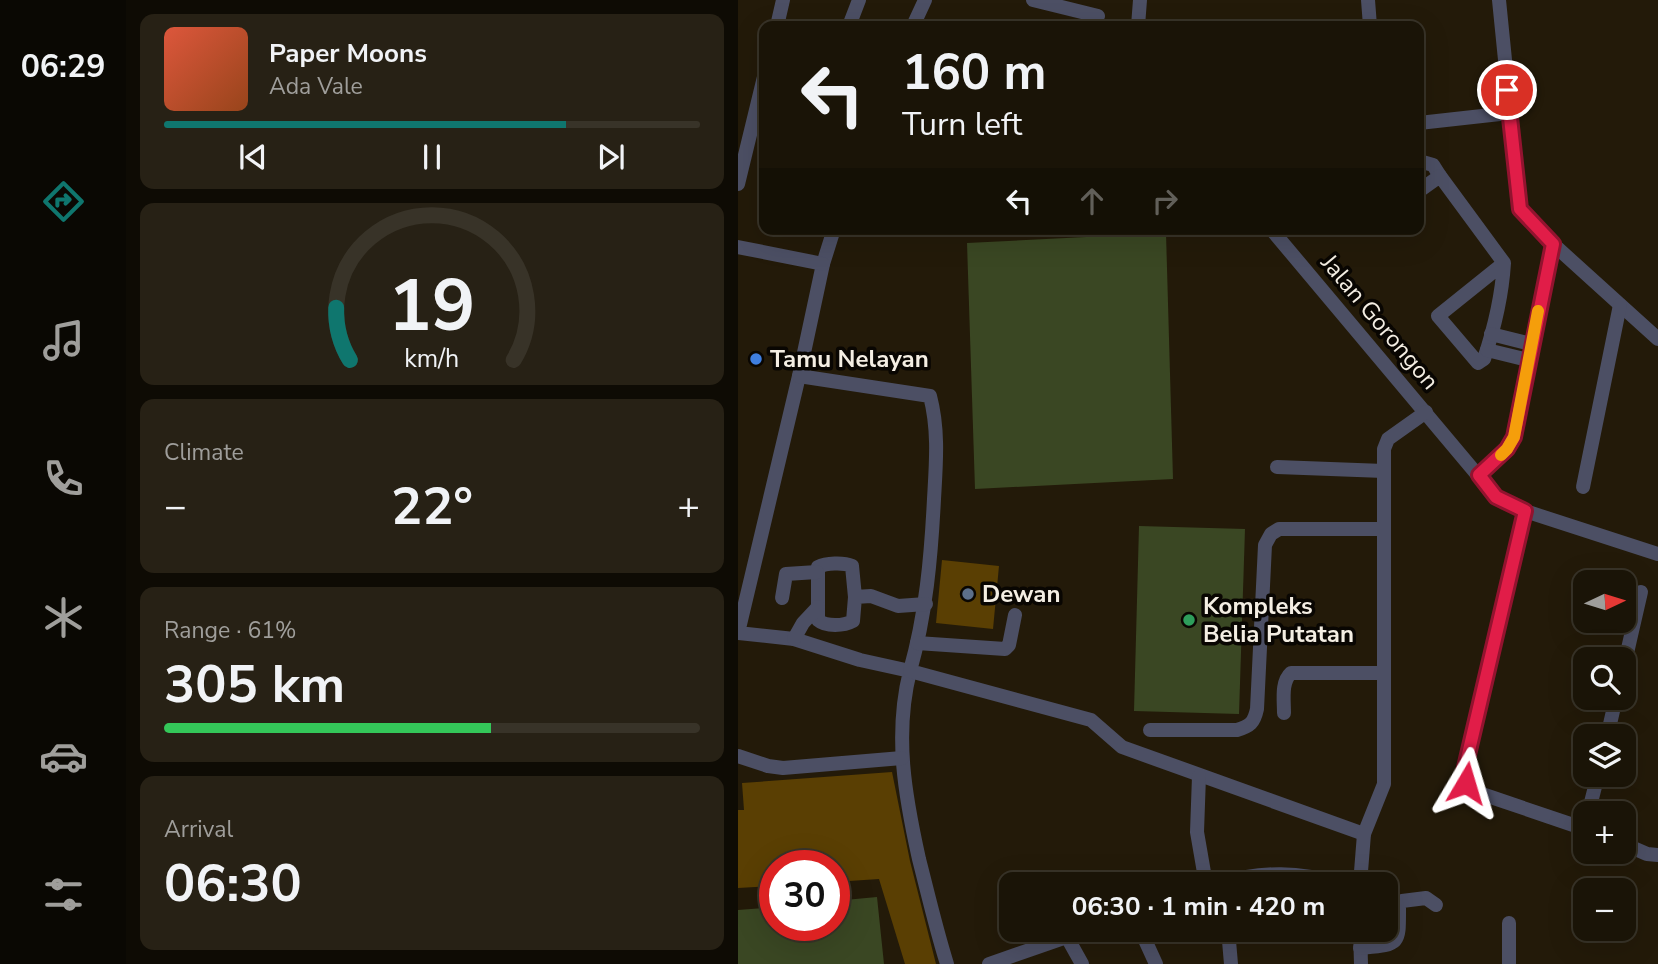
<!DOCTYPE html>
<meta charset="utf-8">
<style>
:root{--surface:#1a1407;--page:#272115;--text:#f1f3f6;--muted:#9f9e9b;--line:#383328;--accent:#0f766e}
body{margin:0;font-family:"Nunito Sans",sans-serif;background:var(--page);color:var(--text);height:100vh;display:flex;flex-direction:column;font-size:26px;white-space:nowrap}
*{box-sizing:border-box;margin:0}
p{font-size:23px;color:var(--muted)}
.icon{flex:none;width:38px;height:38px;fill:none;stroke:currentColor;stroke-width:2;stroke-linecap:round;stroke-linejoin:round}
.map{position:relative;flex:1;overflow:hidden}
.drawer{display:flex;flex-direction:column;gap:14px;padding:14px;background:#0e0b04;width:612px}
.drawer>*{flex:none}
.hud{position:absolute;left:21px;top:21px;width:665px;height:214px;border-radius:14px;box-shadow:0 7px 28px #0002,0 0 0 2px var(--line);background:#1a1407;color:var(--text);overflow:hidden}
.needle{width:46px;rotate:86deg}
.controls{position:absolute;left:835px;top:570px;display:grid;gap:14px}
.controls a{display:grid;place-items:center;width:63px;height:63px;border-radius:14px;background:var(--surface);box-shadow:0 7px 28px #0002,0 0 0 2px var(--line);font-size:35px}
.speed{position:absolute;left:21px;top:850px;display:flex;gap:14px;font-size:35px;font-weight:700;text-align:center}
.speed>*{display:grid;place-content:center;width:91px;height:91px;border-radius:50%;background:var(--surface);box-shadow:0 7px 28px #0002,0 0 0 2px var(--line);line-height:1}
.speed .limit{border:10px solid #d22;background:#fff;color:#111}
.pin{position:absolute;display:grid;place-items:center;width:60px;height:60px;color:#fff;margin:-30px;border:4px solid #fff;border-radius:50%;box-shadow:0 2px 7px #0007}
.me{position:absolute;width:77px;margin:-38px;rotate:7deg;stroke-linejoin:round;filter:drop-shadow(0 0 5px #0008)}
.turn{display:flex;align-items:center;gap:24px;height:147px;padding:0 28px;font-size:32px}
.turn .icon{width:91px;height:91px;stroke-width:2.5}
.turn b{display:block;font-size:49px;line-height:60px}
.lanes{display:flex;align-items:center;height:66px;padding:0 28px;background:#0003;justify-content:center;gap:35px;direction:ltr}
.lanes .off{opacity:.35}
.big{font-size:52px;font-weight:700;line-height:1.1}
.drawer .widget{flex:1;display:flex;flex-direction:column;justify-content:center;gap:10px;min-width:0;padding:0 24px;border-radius:14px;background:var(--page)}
.drawer .dial{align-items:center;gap:0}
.dial svg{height:182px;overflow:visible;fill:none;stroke:var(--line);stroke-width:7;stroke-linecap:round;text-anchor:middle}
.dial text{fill:var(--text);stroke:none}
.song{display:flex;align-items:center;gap:21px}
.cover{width:84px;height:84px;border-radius:10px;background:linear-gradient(135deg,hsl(10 70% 55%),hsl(20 70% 35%))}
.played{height:7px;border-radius:4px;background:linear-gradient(90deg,var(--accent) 75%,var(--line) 75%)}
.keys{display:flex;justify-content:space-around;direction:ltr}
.heat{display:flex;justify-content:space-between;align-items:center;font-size:38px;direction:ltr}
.charge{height:10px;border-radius:5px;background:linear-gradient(90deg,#34c759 61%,var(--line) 0)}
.trip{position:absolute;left:261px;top:872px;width:399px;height:70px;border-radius:14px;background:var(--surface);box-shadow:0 7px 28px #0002,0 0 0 2px var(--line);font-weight:700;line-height:70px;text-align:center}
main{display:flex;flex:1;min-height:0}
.dock{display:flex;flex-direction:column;width:126px;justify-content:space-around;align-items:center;background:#0a0803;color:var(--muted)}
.dock .icon{width:49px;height:49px}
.dock .active{color:var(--accent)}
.dock b{font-size:32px;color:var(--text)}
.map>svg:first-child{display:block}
.green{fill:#3a4723}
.building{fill:#5a3f03}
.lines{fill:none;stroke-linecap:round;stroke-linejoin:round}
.minor{stroke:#4c4f64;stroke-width:14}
.route-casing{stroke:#92132f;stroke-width:18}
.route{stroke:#e11d48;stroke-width:12}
.slow{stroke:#f59e0b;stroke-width:12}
.shop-dot{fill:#3f7fe0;stroke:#090602;stroke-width:2.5}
.service-dot{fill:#5c6f8a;stroke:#090602;stroke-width:2.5}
.leisure-dot{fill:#2e9e5b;stroke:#090602;stroke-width:2.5}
.labels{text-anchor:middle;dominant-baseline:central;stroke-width:7;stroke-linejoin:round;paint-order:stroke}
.street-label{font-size:24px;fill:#f4eee3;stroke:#090602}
.poi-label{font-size:24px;font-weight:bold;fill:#f4eee3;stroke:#090602;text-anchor:start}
</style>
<main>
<nav class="dock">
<b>06:29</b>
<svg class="icon active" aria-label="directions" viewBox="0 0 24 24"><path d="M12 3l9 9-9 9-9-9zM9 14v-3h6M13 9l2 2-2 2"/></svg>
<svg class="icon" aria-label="music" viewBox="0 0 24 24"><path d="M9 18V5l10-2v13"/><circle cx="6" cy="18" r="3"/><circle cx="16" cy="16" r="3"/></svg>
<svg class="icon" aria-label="phone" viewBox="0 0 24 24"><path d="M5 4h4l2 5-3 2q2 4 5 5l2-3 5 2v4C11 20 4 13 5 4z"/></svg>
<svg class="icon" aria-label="climate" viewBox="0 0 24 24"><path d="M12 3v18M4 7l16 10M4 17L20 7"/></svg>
<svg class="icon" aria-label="car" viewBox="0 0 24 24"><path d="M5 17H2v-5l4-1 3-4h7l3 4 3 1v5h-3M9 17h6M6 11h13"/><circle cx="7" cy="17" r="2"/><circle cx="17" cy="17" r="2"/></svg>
<svg class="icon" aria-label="filters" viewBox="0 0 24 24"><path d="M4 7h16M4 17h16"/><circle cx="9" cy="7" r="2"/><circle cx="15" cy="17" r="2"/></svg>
</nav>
<section class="drawer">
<div class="widget">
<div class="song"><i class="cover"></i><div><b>Paper Moons</b><p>Ada Vale</p></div></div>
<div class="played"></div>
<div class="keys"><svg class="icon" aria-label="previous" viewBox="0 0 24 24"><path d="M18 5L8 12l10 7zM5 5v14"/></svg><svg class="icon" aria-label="pause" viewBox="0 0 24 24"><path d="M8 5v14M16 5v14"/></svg><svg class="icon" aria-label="next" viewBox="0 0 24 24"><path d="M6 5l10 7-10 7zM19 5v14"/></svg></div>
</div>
<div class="widget dial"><svg viewBox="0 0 100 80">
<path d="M14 69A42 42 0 1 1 86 69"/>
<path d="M14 69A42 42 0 0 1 8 46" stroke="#0f766e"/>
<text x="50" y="56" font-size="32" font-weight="700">19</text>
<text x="50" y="72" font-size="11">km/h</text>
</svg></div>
<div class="widget"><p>Climate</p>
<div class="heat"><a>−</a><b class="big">22°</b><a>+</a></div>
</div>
<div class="widget"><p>Range · 61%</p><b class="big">305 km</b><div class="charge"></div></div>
<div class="widget"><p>Arrival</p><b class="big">06:30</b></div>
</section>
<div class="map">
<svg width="920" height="964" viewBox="0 0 920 964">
<rect width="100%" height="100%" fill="#231a09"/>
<!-- green -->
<g class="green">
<polygon points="428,233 435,479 237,489 229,243"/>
<polygon points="401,526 507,529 501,714 396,711"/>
<polygon points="139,897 146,964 0,964 0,910 37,907 37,926 96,926 96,901"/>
</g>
<!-- building -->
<g class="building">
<polygon points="204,560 261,566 255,629 198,623"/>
<polygon points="154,772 172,861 198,964 167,964 141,879 96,882 96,866 37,866 37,886 0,888 0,810 6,810 4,783"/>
</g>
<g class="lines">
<!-- minor -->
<g class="minor">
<polyline points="295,0 360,16"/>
<polyline points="630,0 632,26"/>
<polyline points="761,0 782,209 815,244 920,339"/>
<polyline points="39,26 45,0"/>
<polyline points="111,26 121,0"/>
<polyline points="175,26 187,0"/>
<polyline points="400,26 402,0"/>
<polyline points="681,123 771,113"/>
<polyline points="681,161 695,165 702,176"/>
<polyline points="0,184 26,77"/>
<path d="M681,191l21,-15 64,87 -66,53 40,47 6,-4c10,-30 18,-64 20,-96"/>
<path d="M96,229l-11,35 -24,112 -61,257 56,6 66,21 50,11c-16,64 -5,125 9,188 9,35 17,70 28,105"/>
<polyline points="533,229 758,497 787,511 920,554"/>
<polyline points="0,247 85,264"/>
<polyline points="753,334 793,344"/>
<polyline points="749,350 790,360"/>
<path d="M61,376l131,20c9,34 6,68 4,103 -3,59 -8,115 -24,172l181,49 31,27 242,87"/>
<polyline points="539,467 646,471"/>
<polyline points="741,475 770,449 776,437 815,244"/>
<polyline points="845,487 882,305"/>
<polyline points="787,511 725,776 735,791 847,829"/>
<path d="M117,597l-3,-31c-9,-4 -26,-3 -34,1v53c8,7 26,6 35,1l2,-24 16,-1 27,10 28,-2"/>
<polyline points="44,598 48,574 79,572"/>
<polyline points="56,639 65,623 80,607"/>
<polyline points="179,643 267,649 271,645 277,615"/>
<polyline points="886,666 903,592"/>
<path d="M546,713c0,-13 -3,-31 7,-40h92"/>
<path d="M412,730h87c13,-4 17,-7 20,-21l8,-164 6,-11 8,-5h105"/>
<polyline points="869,737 878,698"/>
<polyline points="0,756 30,766 45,768 164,758"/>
<polyline points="461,776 459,832 468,884"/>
<polyline points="850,814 860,775"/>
<polyline points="886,844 909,854 920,855"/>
<path d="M479,884c46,-14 82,-12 128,0"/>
<polyline points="622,884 626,834 646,784 646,449 650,439 688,412"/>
<polyline points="402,929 418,964"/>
<polyline points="490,929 493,964"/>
<polyline points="622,929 623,964"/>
<polyline points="329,937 344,964"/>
<path d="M622,948c41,-4 39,-2 39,-43l3,-4 24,-3 10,7"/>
<polyline points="251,964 329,937 368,929"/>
<polyline points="771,964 771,923"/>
</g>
</g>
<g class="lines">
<!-- route casing -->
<g class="route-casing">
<polyline id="route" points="728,783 725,776 787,511 758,497 741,475 769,449 776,437 815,244 782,209 769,90"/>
</g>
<!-- route -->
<use href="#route" class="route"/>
<!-- slow -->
<polyline class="slow" points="763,455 769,449 776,437 800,311"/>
</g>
<!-- markers -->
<circle class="shop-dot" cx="18" cy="359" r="7"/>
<circle class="service-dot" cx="230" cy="594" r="7"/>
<circle class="leisure-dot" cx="451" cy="620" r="7"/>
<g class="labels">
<!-- street labels -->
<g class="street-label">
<text transform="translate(642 322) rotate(50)">Jalan Gorongon</text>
</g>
<!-- poi labels -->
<g class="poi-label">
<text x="32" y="359">Tamu Nelayan</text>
<text x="244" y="594">Dewan</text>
<text x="465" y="606">Kompleks<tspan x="465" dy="28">Belia Putatan</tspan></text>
</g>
</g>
</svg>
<div class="controls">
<a><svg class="needle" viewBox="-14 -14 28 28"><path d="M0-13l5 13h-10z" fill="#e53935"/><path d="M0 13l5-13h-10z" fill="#9f9e9b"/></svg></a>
<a><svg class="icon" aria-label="search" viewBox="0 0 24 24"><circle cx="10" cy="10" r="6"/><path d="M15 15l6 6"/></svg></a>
<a><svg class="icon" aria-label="layers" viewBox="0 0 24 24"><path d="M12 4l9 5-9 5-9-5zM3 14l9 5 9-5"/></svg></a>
<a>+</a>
<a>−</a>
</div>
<div class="speed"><div class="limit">30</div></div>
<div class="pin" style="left:769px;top:90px;background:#d93025"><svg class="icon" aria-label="arrive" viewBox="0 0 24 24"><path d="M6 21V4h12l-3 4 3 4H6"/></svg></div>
<svg class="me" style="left:728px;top:783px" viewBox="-20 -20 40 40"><path d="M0-17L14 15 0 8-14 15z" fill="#e11d48" stroke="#fff" stroke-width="4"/></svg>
<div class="trip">06:30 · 1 min · 420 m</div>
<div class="hud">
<div class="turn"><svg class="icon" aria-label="left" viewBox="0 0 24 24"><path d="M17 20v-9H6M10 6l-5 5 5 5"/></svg><div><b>160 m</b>Turn left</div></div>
<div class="lanes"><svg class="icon" aria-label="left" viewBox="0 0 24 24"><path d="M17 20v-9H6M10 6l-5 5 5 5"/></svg><svg class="icon off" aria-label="ahead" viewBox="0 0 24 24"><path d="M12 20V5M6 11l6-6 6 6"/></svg><svg class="icon off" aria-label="right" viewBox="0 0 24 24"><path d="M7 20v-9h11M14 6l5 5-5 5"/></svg></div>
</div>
</div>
</main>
